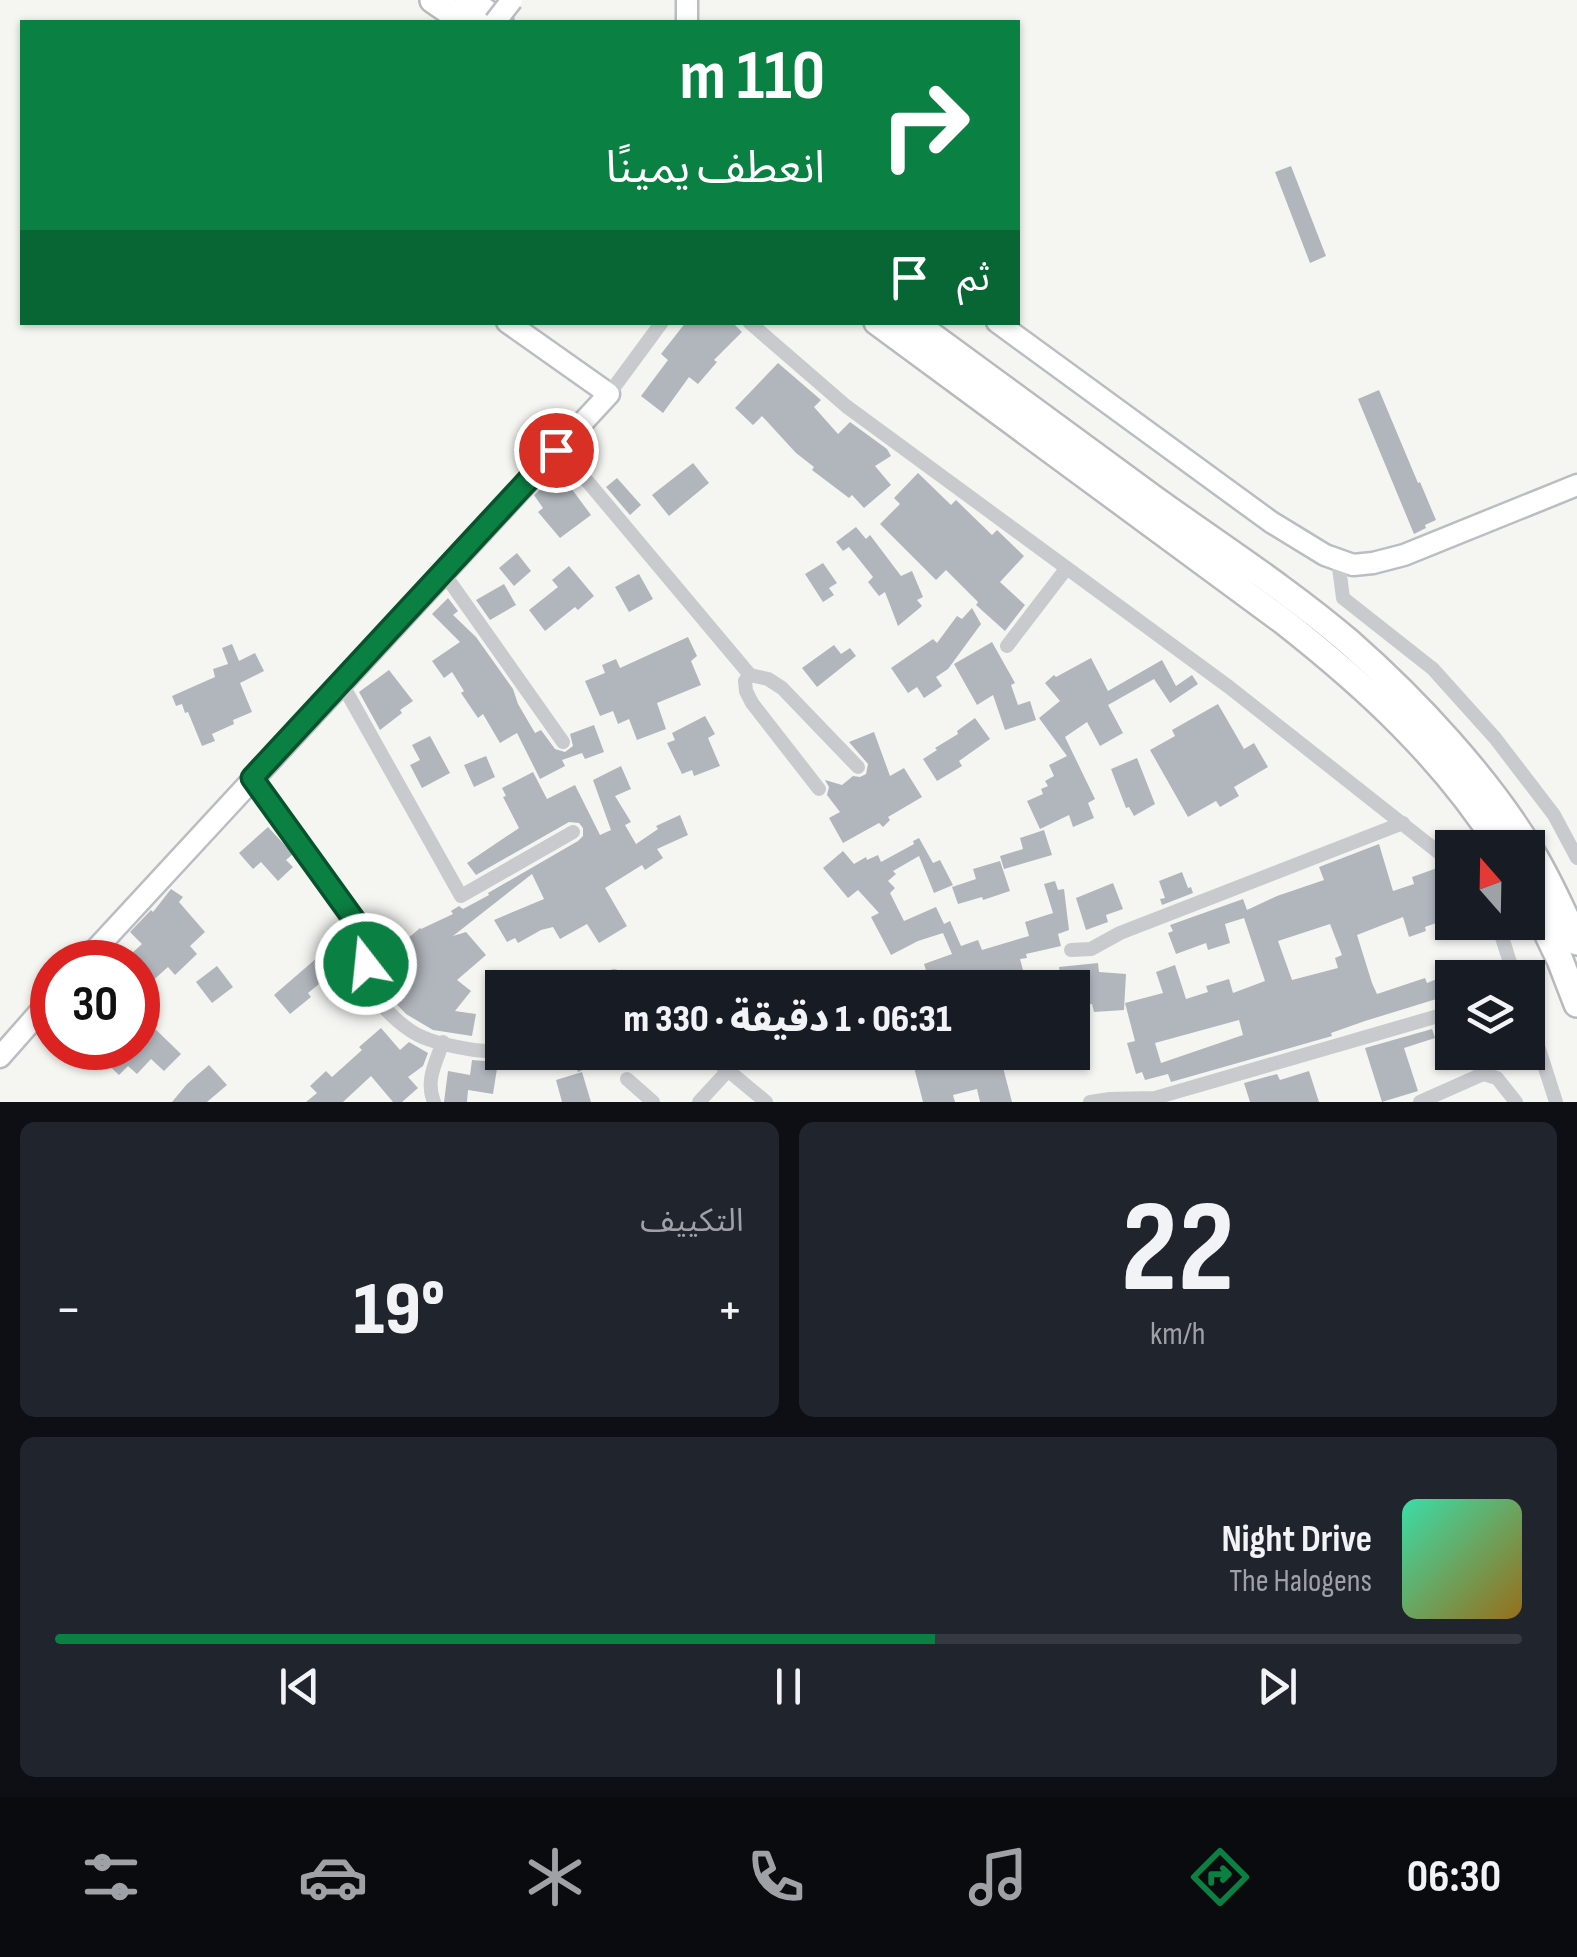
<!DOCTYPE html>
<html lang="ar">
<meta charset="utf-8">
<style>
:root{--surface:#171b24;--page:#20242c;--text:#f1f3f6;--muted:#9ea1a6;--line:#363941;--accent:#0b8043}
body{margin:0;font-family:"Sofia Sans Condensed","Noto Sans Arabic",sans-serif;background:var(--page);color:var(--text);direction:rtl;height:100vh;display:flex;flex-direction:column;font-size:38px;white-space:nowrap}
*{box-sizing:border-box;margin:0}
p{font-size:32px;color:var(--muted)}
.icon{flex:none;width:55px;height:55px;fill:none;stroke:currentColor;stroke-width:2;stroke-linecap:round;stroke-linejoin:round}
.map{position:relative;height:1102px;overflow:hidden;direction:ltr}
.drawer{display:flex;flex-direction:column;gap:20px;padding:20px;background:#0d0f14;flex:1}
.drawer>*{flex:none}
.top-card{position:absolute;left:20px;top:20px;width:1000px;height:305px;border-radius:0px;box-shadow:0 2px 8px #0004;direction:rtl;background:#0b8043;color:#fff;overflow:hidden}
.needle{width:65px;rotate:340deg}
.tools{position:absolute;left:1435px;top:830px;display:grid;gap:20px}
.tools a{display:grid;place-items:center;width:110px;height:110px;border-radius:0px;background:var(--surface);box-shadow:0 2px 8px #0004;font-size:50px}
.speed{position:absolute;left:30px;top:940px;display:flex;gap:20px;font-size:50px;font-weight:700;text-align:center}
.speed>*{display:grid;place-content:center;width:130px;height:130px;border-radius:50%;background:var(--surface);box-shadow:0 2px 8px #0004;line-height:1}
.speed .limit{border:15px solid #d22;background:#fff;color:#111}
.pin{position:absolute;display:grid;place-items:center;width:85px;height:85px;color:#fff;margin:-42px;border:5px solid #fff;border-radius:50%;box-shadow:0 2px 10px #0007}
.me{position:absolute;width:110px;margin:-55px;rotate:344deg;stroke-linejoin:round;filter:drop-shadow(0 0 8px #0008)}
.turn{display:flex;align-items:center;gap:35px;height:210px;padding:0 30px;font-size:45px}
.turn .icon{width:130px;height:130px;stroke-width:2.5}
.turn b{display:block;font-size:70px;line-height:85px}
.then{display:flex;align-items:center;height:95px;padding:0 30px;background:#0003;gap:20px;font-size:38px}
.big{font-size:75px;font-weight:800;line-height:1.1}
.drawer .widget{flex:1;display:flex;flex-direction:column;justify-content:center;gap:15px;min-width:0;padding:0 35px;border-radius:15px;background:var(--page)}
.drawer .dial{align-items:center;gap:0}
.dial b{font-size:130px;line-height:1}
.song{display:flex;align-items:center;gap:30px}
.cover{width:120px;height:120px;border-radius:15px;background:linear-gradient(135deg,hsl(160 70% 55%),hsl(40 70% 35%))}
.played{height:10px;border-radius:5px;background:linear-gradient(90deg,var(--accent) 60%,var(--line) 60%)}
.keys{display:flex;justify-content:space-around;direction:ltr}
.heat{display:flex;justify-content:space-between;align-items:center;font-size:55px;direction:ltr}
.drawer .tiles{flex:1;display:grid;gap:20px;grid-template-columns:1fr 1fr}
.widget:last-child{grid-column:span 2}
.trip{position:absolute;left:485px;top:970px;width:605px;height:100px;border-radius:0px;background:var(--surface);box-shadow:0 2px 8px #0004;font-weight:800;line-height:100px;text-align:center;direction:rtl}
.tab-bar{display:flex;height:160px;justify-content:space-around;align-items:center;background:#090b0e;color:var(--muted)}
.tab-bar .icon{width:70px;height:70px}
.tab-bar .on{color:var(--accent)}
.tab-bar b{font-size:45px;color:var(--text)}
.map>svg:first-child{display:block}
.building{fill:#b1b6bd;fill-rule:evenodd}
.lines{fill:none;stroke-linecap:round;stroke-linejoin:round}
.secondary-casing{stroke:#babdc2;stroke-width:25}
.highway-casing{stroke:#b8babe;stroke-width:30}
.street{stroke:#c8cace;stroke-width:14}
.secondary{stroke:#fff;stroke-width:20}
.highway{stroke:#fff;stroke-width:25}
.secondary-bridge-casing{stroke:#babdc2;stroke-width:25;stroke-linecap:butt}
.secondary-bridge{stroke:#fff;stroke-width:20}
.route-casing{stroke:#07532c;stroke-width:25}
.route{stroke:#0b8043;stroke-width:18}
</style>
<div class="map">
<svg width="1577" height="1102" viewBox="0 0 1577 1102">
<rect width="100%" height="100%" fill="#f5f6f2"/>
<!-- building -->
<g class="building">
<polygon points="1291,166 1326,256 1310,263 1275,172"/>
<polygon points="686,322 732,322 742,332 714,360 717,362 698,384 689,377 663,413 641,396 668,360 661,354"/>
<polygon points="778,363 821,400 814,407 838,434 850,422 887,449 891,456 875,466 891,485 864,508 852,495 849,498 812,470 814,467 796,453 762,416 753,425 735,408"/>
<polygon points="1379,390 1418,483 1420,482 1436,520 1425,525 1426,528 1414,534 1358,399"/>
<polygon points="693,463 709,483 669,516 652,495"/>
<polygon points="918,473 951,505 956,500 992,535 997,530 1024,556 1000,582 1025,605 1005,631 976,605 978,602 946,570 936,580 880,524 900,504 894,498"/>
<polygon points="554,477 566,492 571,488 591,515 560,538 538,512 543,508 534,495"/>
<polygon points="617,478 641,505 630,515 606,487"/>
<polygon points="856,527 866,539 870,535 901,576 912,571 923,597 917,600 922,606 898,626 885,592 879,596 868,582 873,577 849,547 843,551 836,542"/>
<polygon points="517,553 531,571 514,586 499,568"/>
<polygon points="823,563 837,583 829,588 834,595 823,602 805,574"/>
<polygon points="569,566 594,596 578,610 575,607 545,631 529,610 558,587 552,580"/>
<polygon points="639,574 653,599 629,612 615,587"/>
<polygon points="504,584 516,605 490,620 476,600"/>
<polygon points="448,598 458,611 453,615 476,637 513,689 518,704 535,733 541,730 555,749 565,752 573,746 570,734 594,725 604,752 585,759 582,753 562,760 565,766 540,779 517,733 500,743 483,714 478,718 461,693 464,691 452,672 444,678 432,661 460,642 432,614"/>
<polygon points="972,608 981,624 948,669 936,677 942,686 924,698 917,687 908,693 891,668 933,639 937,643 957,616 962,619"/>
<polygon points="688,637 697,656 691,661 701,685 657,703 666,729 637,740 629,719 618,724 613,711 600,716 585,681 605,673 602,665 616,659 620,668"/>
<polygon points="992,642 1015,683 1011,685 1018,705 1030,701 1036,720 1005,730 993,695 977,705 954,664"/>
<polygon points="232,644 239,661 255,653 264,671 240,683 252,712 233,720 234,724 212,734 215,741 202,746 188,712 185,713 182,704 176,706 172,696 215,677 213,669 228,664 222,648"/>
<polygon points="834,645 841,654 850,648 856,656 817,687 802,668"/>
<polygon points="1091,658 1108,691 1162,660 1176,686 1192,675 1198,684 1170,703 1154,679 1108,705 1123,733 1100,746 1087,722 1065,737 1095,799 1088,803 1094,818 1073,827 1069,815 1040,829 1027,801 1043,794 1041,789 1048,786 1045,781 1054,776 1049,765 1067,756 1039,718 1060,701 1045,683 1054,675 1056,677"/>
<polygon points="389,670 413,701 400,710 402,713 380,730 359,692"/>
<polygon points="1218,704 1244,749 1254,743 1268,767 1234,787 1239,796 1220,807 1216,801 1188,817 1150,750 1175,736 1172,730"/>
<polygon points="705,716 715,734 708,738 720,766 694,776 692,770 682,774 667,743 675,740 672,733"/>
<polygon points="975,718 990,739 959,761 962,766 937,781 923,759 937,750 935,748 958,734 957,731"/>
<polygon points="874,732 890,776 904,768 922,797 888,817 890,820 883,827 879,823 843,843 829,818 840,812 827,795 829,787 825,780 842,785 853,776 860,777 866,774 868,764 849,742"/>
<polygon points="430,736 450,773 422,788 410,765 420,760 412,745"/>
<polygon points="486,756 495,777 474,787 464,765"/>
<polygon points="1137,758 1155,804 1134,816 1129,807 1126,808 1111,769"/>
<polygon points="621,766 631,789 615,796 631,822 625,825 636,844 658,829 656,826 680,815 688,835 657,849 663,858 645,870 642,865 605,888 627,926 599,943 587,924 560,939 553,927 541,930 518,943 515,938 507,942 494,920 544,899 532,874 453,936 466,932 486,955 457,980 471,991 455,1011 476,1014 472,1036 433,1030 406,1014 385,992 378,976 377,969 394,954 392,952 420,928 421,929 453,914 451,911 459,906 463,909 489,895 488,893 578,841 583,836 583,828 579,823 569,822 476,875 467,863 519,828 503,797 506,796 502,788 533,772 547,799 575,785 600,835 611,830 593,780"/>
<polygon points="268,827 293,854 286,860 293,867 278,881 261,862 253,869 239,853"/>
<polygon points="1044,830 1052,855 1004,869 1000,856 1023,849 1020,838"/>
<polygon points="919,838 933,863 940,860 953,885 934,893 919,856 893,871 896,874 888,881 895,888 890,893 904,921 936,907 944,924 950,921 961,946 978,940 982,950 1029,936 1025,922 1053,913 1044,884 1055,881 1058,890 1064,889 1069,930 1058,934 1061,946 1026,954 1027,958 1020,959 1028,988 999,988 995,974 970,983 967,975 931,986 924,964 952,954 943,933 918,941 891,955 871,917 879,913 858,890 848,898 823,868 843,851 854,864 866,857 867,860 878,855 881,862 914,844 913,841"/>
<path d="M1379,844l14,47 21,-7 -2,-7 28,-10 12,32v6l-17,5 4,12 -14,5 1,4 -17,6 -6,-20 -46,18 15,48 5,11 48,-16 2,5 10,-4 6,18 -78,24 -34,12 1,3 -161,46 -3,-8 -23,6 -3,-8 -6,2 -9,-31 8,-2 -10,-38 38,-10 -7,-21 19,-7 11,34 22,-7 -2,-6 23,-7 4,14 32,-12 -21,-63 -19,6 5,19 -22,7 -2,-7 -30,11 -8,-21 5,-2 -3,-6 73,-26 4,11 30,-14 47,-16 -5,-13zM1330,924l12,31 -7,3 3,10 -46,12 -14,-39zM1239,1020l4,15 -82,28 -6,-20z"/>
<polygon points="1000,861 1010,891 983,900 982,897 958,904 952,887 976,879 973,869"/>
<polygon points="1182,872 1188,888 1191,887 1193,893 1162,905 1160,899 1165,898 1159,881"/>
<polygon points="1113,883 1123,909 1106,915 1108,922 1086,930 1076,898"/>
<polygon points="171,889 183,897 179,902 205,932 190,946 197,954 175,975 168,967 149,984 138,972 138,962 122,962 142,944 130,932 151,910 153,912"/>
<polygon points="326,950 340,967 308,993 311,997 290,1014 274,995"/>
<polygon points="1098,963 1099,972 1126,974 1124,1010 1094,1012 1092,1004 1072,1006 1072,988 1062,988 1059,967"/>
<polygon points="217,966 233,987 212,1003 196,982"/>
<polygon points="147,1021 181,1054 164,1071 151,1059 137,1074 128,1066 119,1075 90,1048 138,1048 138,1028"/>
<polygon points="381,1028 400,1050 409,1042 428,1053 423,1066 408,1077 418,1088 402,1102 393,1102 371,1076 343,1102 306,1102 317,1093 310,1086 326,1071 332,1077 362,1050 359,1047"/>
<polygon points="1432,1029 1435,1038 1404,1048 1418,1091 1382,1102 1365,1048"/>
<polygon points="570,1052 622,1052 578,1072"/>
<polygon points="910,1052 980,1052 982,1061 1000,1056 1012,1102 980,1102 977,1089 953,1095 955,1102 923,1102"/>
<polygon points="472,1060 498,1062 493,1094 468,1090 467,1102 444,1102 448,1071 470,1075"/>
<polygon points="209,1065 227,1085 207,1102 172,1102 187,1084"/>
<polygon points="1309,1071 1319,1102 1250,1102 1244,1083 1277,1074 1280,1080"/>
<polygon points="582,1072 591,1102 562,1102 556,1080"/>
</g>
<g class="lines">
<!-- secondary casing -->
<g class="secondary-casing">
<g id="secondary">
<polyline points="687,0 687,22"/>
<polyline points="997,322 1271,522 1325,555 1353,565 1373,563 1404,555 1577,485"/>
<polyline points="84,962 609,394 507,322"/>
<polyline points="0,1057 52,998"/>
</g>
</g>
<!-- highway casing -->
<g class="highway-casing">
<g id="highway">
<polyline points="433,0 465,22"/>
<polyline points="468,0 500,22"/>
<path d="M877,322l406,299c84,66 160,136 218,227"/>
<path d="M913,322c80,59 160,118 240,176 65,47 134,91 196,144 66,58 139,136 184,212 17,28 30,58 44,88"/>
<polyline points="1528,893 1560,960 1577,1004"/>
</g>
</g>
<!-- street -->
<g class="street">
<polyline points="749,322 846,406 1229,687 1452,863"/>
<polyline points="609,394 662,322"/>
<polyline points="556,450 588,482 750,675"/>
<polyline points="1338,560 1343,598 1433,669 1495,738 1554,815 1577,858"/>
<polyline points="443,572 563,742"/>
<polyline points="1007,646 1066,569"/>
<polyline points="341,682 461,896 573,832"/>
<path d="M252,778l111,153c9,18 -1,36 6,54 7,17 27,36 42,46 19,13 69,22 91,20"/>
<polyline points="819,789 752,703 746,691 745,681 750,675 768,679 782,688 858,767"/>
<polyline points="1497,922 1515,978"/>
<polyline points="1071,950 1091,949 1120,933 1403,823"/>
<polyline points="599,988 614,976 628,988"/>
<polyline points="1528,1015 1556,1102"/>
<polyline points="706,1052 766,1102"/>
<polyline points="627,1079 653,1102"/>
<path d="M434,1102c-9,-21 2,-40 9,-60"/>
<polyline points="699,1102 745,1052"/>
<polyline points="1090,1102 1110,1099 1155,1098 1452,1012"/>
<polyline points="1420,1102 1483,1074 1497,1078 1516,1102"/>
</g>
<!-- secondary -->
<use href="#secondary" class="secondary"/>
<!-- highway -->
<use href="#highway" class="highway"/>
<!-- secondary-bridge casing -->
<g class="secondary-bridge-casing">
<polyline id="secondary-bridge" points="495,22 512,0"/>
</g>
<!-- secondary-bridge -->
<use href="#secondary-bridge" class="secondary-bridge"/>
</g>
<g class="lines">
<!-- route casing -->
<g class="route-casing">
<polyline id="route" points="366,964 368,941 363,932 252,778 556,450"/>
</g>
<!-- route -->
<use href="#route" class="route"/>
</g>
</svg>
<div class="tools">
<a><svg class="needle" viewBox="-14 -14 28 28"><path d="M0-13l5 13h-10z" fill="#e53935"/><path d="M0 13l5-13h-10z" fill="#9ea1a6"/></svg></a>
<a><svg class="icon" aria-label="layers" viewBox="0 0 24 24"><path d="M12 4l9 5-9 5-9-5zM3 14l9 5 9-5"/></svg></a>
</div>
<div class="speed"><div class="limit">30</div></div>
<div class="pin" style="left:556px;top:450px;background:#d93025"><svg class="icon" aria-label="arrive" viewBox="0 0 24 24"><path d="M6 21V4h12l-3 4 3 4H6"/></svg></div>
<svg class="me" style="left:366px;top:964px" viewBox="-20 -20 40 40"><circle r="17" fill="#0b8043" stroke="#fff" stroke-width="3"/><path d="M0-11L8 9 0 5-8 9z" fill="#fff"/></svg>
<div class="trip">06:31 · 1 دقيقة · 330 m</div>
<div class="top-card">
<div class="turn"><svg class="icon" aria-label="right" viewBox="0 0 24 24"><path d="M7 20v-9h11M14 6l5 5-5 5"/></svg><div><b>110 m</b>انعطف يمينًا</div></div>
<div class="then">ثم<svg class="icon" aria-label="arrive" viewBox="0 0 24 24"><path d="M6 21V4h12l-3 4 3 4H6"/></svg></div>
</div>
</div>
<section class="drawer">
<div class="tiles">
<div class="widget dial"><b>22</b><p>km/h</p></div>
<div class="widget"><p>التكييف</p>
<div class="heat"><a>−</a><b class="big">19°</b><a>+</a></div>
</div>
<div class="widget">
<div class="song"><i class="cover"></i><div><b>Night Drive</b><p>The Halogens</p></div></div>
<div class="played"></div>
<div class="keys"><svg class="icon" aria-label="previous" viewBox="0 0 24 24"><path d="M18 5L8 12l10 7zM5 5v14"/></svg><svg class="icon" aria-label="pause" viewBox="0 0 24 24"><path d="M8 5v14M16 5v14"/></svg><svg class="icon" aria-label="next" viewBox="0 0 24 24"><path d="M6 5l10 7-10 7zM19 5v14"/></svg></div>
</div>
</div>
</section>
<nav class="tab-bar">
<b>06:30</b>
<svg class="icon on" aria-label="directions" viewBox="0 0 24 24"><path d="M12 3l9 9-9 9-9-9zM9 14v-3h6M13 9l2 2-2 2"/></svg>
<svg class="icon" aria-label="music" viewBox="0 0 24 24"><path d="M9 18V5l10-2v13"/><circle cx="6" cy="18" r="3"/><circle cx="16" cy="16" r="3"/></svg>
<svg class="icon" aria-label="phone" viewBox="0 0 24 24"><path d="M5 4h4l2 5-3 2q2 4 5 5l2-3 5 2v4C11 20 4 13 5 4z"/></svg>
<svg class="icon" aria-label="climate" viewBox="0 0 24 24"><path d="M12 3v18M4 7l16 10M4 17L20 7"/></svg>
<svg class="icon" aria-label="car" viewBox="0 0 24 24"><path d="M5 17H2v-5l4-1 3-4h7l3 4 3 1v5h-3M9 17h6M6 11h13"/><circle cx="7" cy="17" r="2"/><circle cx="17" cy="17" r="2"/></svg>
<svg class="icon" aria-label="filters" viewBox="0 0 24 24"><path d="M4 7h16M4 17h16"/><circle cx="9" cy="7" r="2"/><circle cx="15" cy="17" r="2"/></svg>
</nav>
